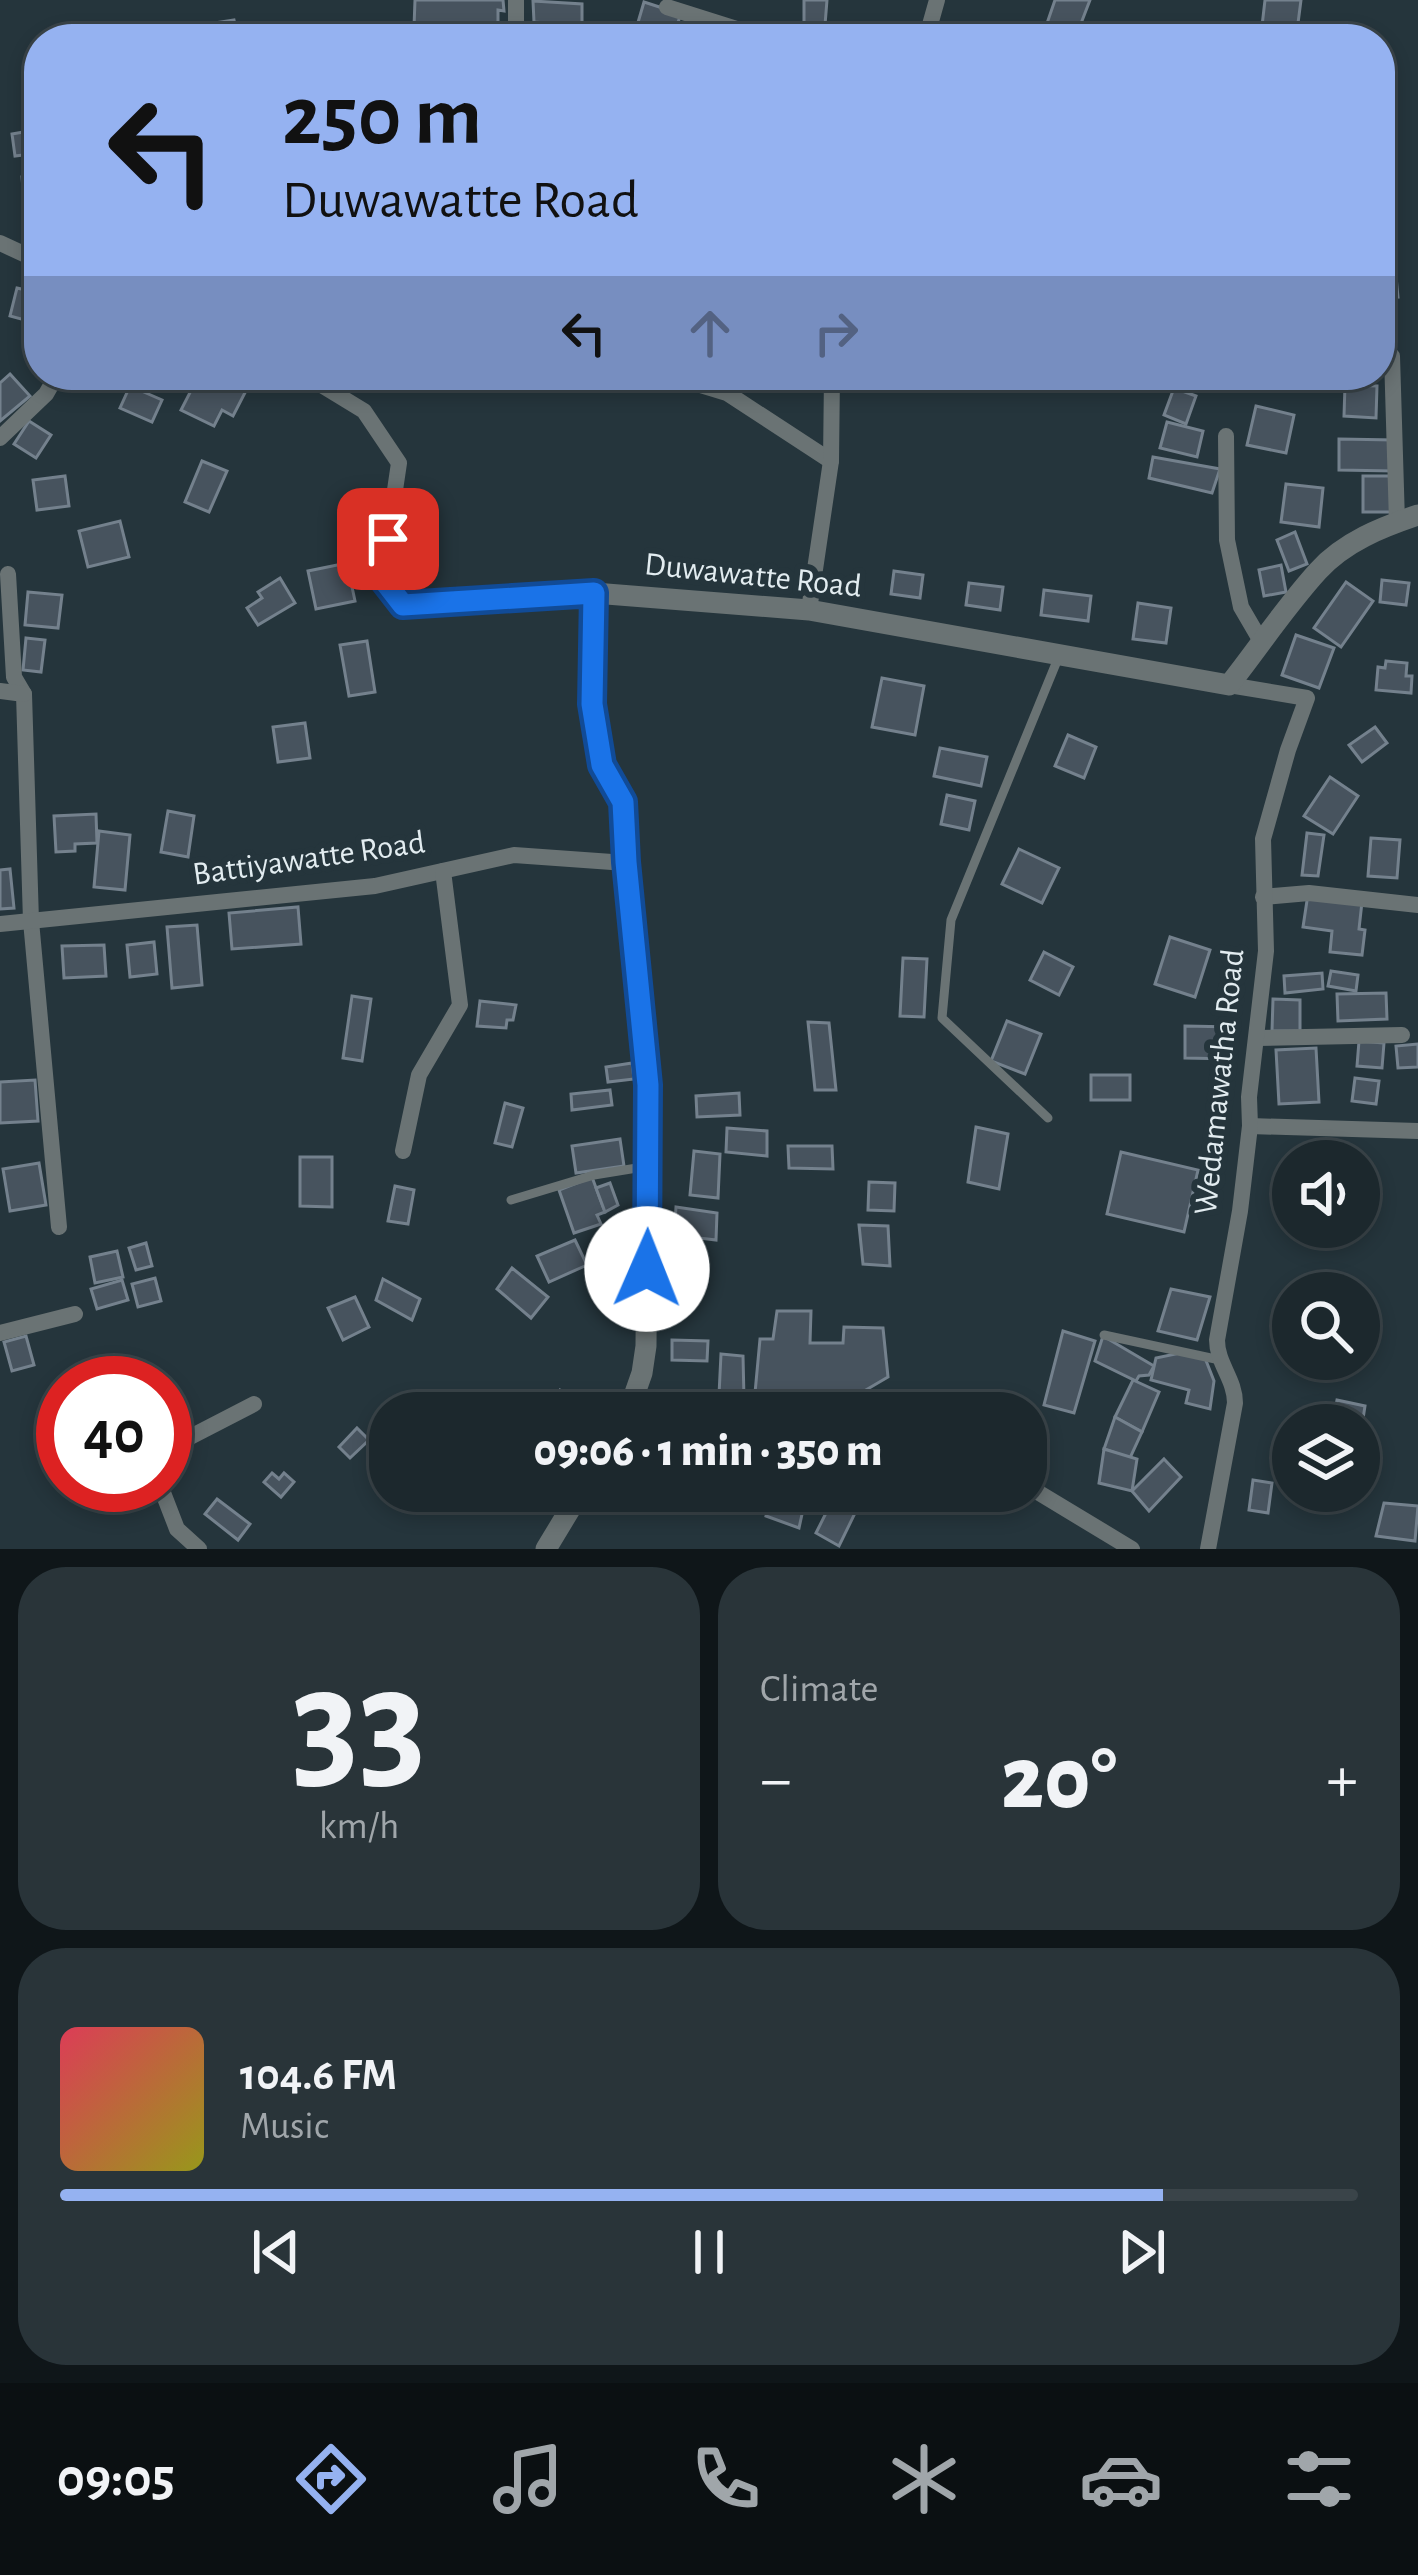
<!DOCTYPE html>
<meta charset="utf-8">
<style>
:root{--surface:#1c282d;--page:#293439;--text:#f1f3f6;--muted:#a0a6aa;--line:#3a4449;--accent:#95b2f1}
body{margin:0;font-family:"Alegreya Sans",sans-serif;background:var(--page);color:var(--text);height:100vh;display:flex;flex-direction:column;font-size:45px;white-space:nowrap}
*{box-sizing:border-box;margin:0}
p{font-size:39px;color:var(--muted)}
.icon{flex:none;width:66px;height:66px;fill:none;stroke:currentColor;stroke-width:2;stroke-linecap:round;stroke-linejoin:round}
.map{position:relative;height:1549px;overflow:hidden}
.drawer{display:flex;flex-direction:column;gap:18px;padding:18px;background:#0f1619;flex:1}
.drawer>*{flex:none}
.guide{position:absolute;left:24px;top:24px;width:1371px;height:366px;border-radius:48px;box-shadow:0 6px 18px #0003,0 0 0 3px var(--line);background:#95b2f1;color:#111;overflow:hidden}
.buttons{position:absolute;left:1272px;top:1140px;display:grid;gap:24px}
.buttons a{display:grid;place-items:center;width:108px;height:108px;border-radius:50%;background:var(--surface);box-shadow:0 6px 18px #0003,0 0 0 3px var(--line);font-size:60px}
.speed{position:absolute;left:36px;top:1356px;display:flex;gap:24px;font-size:60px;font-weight:700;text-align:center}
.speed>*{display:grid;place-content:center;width:156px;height:156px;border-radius:50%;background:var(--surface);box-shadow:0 6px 18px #0003,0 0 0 3px var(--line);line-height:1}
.speed .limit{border:18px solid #d22;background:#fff;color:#111}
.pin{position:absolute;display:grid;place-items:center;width:102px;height:102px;color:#fff;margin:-51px;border-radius:24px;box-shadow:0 6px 18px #0006}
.me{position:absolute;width:132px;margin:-66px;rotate:1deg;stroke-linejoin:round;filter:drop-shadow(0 0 9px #0008)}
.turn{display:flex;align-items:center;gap:42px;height:252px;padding:0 60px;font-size:54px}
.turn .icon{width:156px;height:156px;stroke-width:2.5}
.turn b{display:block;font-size:84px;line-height:102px}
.lanes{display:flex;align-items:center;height:114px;padding:0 60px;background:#0003;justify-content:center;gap:60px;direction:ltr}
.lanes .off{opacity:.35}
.big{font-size:90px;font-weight:800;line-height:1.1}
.drawer .tile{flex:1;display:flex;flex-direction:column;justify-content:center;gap:18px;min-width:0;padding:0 42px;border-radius:48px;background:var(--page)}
.drawer .dial{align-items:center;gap:0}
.dial b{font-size:156px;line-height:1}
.song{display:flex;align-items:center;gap:36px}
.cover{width:144px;height:144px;border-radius:18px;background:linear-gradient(135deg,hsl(350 70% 55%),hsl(60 70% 35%))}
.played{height:12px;border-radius:6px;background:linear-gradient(90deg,var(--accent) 85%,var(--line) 85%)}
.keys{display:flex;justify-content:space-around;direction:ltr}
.heat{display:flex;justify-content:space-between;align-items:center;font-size:66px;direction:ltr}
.drawer .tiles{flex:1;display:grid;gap:18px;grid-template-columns:1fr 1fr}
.tile:last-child{grid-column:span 2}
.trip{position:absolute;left:369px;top:1392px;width:678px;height:120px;border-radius:48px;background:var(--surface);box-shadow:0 6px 18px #0003,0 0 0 3px var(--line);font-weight:800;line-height:120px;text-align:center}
.tabs{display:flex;height:192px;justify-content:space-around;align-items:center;background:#0b1012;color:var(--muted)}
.tabs .icon{width:84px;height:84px}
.tabs .active{color:var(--accent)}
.tabs b{font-size:54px;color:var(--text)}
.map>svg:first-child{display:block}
.building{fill:#47535e;stroke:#74818d;stroke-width:3}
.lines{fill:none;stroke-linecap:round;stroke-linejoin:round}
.service{stroke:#6a7374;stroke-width:9}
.minor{stroke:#6a7374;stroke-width:16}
.tertiary{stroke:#6a7374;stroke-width:21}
.route-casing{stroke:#114b97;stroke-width:30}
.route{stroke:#1a73e8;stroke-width:21}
.labels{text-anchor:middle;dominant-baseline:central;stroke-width:12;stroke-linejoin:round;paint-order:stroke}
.street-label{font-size:33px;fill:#e2ecf0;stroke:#25353c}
</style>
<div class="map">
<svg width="1418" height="1549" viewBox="0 0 1418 1549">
<rect width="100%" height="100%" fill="#25353c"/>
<!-- building -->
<g class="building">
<polygon points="415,0 503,0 504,11 498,10 498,28 414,27"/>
<polygon points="804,0 827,0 825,25 804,24"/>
<polygon points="1055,0 1090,0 1075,39 1063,39 1044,32"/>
<polygon points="1265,0 1301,0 1297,31 1262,26"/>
<polygon points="533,1 582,4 582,26 534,22"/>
<polygon points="644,2 681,14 672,39 645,39 634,36"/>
<polygon points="234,20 238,38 191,39 189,27"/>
<polygon points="35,130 39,153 15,156 12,134"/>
<polygon points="39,176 39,225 26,226 22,177"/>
<polygon points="1395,266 1398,297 1380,298 1380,267"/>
<polygon points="17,288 39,293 32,322 10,316"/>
<polygon points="10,374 30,396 0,421 0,383"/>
<polygon points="199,375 245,375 252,379 233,416 222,410 214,426 181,410"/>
<polygon points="1345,385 1377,386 1376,418 1344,416"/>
<polygon points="130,386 162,400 152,422 120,408"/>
<polygon points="1174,388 1196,396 1186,424 1164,415"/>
<polygon points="1256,406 1294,415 1286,453 1247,445"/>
<polygon points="29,421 51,435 36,458 14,444"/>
<polygon points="1167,422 1203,431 1197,457 1160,448"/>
<polygon points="1339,439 1394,440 1394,471 1339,470"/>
<polygon points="1153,457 1220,469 1212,493 1149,478"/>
<polygon points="202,461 227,471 209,512 185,502"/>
<polygon points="65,476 69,506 37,510 33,480"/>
<polygon points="1363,476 1395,476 1396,512 1363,512"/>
<polygon points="1286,484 1323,488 1319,527 1281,522"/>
<polygon points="120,521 129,557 88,567 79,531"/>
<polygon points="1295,532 1307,564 1289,571 1277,540"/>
<polygon points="347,563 355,601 316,609 308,571"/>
<polygon points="1281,565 1286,592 1264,596 1259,570"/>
<polygon points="894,571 923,575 920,598 891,594"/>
<polygon points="280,578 295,603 258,625 247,608 262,598 258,592"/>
<polygon points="1382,580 1409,583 1406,605 1380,602"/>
<polygon points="1346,582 1373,601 1341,647 1314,628"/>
<polygon points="969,583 1003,587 1000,610 966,605"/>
<polygon points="1044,590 1091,596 1088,621 1041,615"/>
<polygon points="28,592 62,595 58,628 25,625"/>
<polygon points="1138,603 1171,608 1166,643 1133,639"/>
<polygon points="1296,635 1334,648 1319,688 1282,675"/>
<polygon points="26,638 45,640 41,672 23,670"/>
<polygon points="367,641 375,692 349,696 340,645"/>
<polygon points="1386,661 1407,663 1406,676 1412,676 1411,693 1376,690 1378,667 1385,668"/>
<polygon points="882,678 924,686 915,735 872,727"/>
<polygon points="305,723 310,758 278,762 273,727"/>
<polygon points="1375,727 1387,743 1362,762 1349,745"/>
<polygon points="1068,735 1096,747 1084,778 1055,766"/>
<polygon points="940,748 987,757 981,786 934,776"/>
<polygon points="1330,777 1358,796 1333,834 1304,816"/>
<polygon points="947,795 975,801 969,830 941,824"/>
<polygon points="168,811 194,816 188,857 161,852"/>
<polygon points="96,814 97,843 75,844 75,851 56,852 54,816"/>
<polygon points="99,831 130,835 125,890 94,887"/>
<polygon points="1307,833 1324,835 1318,876 1302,875"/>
<polygon points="1371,838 1400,840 1397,878 1368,876"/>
<polygon points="1019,849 1059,868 1042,903 1002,884"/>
<polygon points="10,869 14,908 0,909 0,870"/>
<polygon points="1308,894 1362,902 1359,929 1365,930 1362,955 1330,952 1332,931 1303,927"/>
<polygon points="298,907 301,944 232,949 229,913"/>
<polygon points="197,925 202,985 172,988 167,927"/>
<polygon points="1170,937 1210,950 1195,997 1155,984"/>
<polygon points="154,942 157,974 130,977 127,945"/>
<polygon points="104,945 106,976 64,978 62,946"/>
<polygon points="1044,952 1073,967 1059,995 1030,980"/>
<polygon points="903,958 927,959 924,1017 900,1016"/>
<polygon points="1331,971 1358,975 1356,991 1328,986"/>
<polygon points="1322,973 1323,989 1285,993 1284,976"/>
<polygon points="1386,993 1387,1019 1338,1021 1337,994"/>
<polygon points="352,996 371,999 362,1061 343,1058"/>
<polygon points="1273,999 1300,1000 1300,1031 1272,1031"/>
<polygon points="480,1001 516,1005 513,1020 507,1020 506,1028 477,1026"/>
<polygon points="1007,1021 1041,1034 1025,1074 991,1061"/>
<polygon points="808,1022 829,1023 836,1090 815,1090"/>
<polygon points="1185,1026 1233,1027 1233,1059 1185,1058"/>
<polygon points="1359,1041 1384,1043 1382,1068 1357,1066"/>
<polygon points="1418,1044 1418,1067 1398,1068 1396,1046"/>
<polygon points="1316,1048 1319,1102 1279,1104 1276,1050"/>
<polygon points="632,1063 634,1079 608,1082 606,1067"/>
<rect x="1091" y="1075" width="39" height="25"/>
<polygon points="1355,1078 1379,1081 1376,1104 1352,1101"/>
<polygon points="35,1080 38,1121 0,1123 0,1082"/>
<polygon points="610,1090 612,1105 572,1110 571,1094"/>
<polygon points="739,1093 740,1115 697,1117 696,1096"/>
<polygon points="505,1103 523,1108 512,1147 495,1143"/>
<polygon points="976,1127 1008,1134 999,1189 968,1182"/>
<polygon points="727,1128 767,1131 767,1156 726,1152"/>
<polygon points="620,1139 624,1166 576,1173 572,1146"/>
<polygon points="788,1146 832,1146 833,1169 789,1168"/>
<polygon points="694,1151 720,1154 718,1198 690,1195"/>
<polygon points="1121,1152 1198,1170 1184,1232 1107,1214"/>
<polygon points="300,1157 332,1157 332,1207 300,1206"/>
<polygon points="39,1163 46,1205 10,1211 3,1169"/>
<polygon points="592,1177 605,1212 597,1215 601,1224 574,1233 559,1190"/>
<polygon points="869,1182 895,1183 894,1211 868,1210"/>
<polygon points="610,1183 618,1205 605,1212 596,1188"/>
<polygon points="395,1186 414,1190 408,1224 388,1221"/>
<polygon points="676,1207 717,1213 716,1240 674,1235"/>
<polygon points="859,1225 888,1226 890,1266 863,1264"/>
<polygon points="575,1240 587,1265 549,1282 537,1256"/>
<polygon points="146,1243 152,1266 136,1270 129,1248"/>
<polygon points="117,1251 123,1277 95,1283 90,1257"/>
<polygon points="512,1268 548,1297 531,1318 497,1289"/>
<polygon points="155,1278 161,1301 138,1307 132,1284"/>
<polygon points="383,1279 420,1299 412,1320 376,1300"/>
<polygon points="122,1280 128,1300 97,1309 91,1289"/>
<polygon points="1171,1289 1210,1297 1197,1340 1158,1331"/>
<polygon points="355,1297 369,1327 343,1340 328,1308"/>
<polygon points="777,1311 811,1311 810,1343 843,1343 844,1327 883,1328 888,1377 859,1394 755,1393 760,1339 773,1339"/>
<polygon points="1063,1331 1095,1341 1074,1413 1044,1405"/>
<polygon points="26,1336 34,1365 12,1371 4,1342"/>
<polygon points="1103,1336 1154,1366 1149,1375 1139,1376 1136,1381 1095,1361"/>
<polygon points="672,1340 708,1341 707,1361 672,1360"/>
<polygon points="1180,1353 1205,1358 1214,1381 1210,1409 1186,1403 1189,1390 1151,1380 1156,1358"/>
<polygon points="721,1354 743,1356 744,1398 719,1395"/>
<polygon points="1133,1380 1159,1392 1142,1432 1115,1417"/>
<polygon points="560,1390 601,1413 547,1413"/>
<polygon points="1337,1400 1365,1406 1361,1432 1359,1425 1332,1425"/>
<polygon points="1115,1417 1142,1432 1130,1458 1104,1449"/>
<polygon points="357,1428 369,1440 350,1458 339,1447"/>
<polygon points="1104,1449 1137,1459 1132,1491 1099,1483"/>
<polygon points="1164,1459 1181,1477 1149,1511 1132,1491"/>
<polygon points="272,1473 279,1479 284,1473 294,1482 281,1497 264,1482"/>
<polygon points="1253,1480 1272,1483 1268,1513 1249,1510"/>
<polygon points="773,1491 806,1496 799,1528 766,1516"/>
<polygon points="834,1497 857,1509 839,1546 816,1533"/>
<polygon points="217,1499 250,1524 238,1540 205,1514"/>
<polygon points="1384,1503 1418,1506 1415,1541 1376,1536"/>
</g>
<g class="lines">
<!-- service -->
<g class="service">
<polyline points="1048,1118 942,1018 951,920 1059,656"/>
<polyline points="511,1200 594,1175 643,1167"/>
<polyline points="1104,1335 1220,1360"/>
</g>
<!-- minor -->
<g class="minor">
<polyline points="667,7 768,39"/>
<polyline points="516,39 516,0"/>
<polyline points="926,39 937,0"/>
<polyline points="0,243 39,261"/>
<polyline points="1392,356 1397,522"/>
<polyline points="305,375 364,411 399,463 382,578 403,605 594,593"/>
<polyline points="668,375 727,393 831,461"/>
<polyline points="1226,436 1227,540 1241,607 1262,643"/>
<polyline points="0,438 46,394 57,375"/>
<polyline points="8,574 14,677 24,694 31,921 59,1227"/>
<polyline points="809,610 831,461 832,375"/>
<polyline points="0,691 24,694"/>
<polyline points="1263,897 1309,893 1418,905"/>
<polyline points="0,924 375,886 514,855 626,863"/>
<polyline points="1257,1038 1402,1035"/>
<polyline points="1250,1126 1418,1131"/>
<polyline points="403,1151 419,1075 460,1005 443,871"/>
<polyline points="0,1333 75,1314"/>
<polyline points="631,1408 653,1413"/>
<polyline points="165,1450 254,1404"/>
<polyline points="160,1485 177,1529 199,1549"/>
<polyline points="1026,1485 1132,1549"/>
<path d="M1208,1549l27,-146c0,-24 -18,-39 -18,-63l23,-129 10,-85 -1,-29 17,-146 -3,-112 25,-89 19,-52 -78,-13"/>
</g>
<!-- tertiary -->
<g class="tertiary">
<path d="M628,1413l14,-40 4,-27 2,-261 -22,-222 -3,-61 -21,-37 -10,-62 2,-110 215,17 420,75c30,-38 57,-79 89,-114 26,-29 64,-44 100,-56"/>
<polyline points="546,1549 581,1491"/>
</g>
</g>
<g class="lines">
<!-- route casing -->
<g class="route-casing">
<polyline id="route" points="388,539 382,578 403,605 594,593 592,704 602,765 623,802 626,862 648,1085 647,1269"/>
</g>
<!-- route -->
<use href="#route" class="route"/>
</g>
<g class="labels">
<!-- street labels -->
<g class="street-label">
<text transform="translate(753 576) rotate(6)">Duwawatte Road</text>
<text transform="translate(309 859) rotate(-8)">Battiyawatte Road</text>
<text transform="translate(1220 1082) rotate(-84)">Wedamawatha Road</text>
</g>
</g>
</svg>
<div class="buttons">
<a><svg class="icon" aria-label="sound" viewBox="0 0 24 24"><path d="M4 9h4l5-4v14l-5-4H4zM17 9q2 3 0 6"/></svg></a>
<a><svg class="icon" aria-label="search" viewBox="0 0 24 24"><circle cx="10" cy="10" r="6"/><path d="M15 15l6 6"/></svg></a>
<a><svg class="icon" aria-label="layers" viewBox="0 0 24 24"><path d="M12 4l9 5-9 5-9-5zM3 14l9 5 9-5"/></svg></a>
</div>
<div class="speed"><div class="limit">40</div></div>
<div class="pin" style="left:388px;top:539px;background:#d93025"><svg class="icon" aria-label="arrive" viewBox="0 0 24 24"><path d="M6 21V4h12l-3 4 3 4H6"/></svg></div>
<svg class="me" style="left:647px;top:1269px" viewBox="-20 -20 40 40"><circle r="19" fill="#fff"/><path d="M0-13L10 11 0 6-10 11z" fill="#1a73e8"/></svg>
<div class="trip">09:06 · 1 min · 350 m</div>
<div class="guide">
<div class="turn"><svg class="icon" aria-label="left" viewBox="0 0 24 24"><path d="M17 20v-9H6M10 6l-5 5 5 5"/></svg><div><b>250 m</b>Duwawatte Road</div></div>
<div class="lanes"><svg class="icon" aria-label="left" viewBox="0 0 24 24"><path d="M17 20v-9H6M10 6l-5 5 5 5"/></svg><svg class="icon off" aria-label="ahead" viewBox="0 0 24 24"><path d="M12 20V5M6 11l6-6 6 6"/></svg><svg class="icon off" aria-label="right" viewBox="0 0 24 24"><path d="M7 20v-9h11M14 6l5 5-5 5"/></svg></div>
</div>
</div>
<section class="drawer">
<div class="tiles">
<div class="tile dial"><b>33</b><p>km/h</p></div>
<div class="tile"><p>Climate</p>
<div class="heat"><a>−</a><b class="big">20°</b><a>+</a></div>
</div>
<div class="tile">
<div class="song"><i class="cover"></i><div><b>104.6 FM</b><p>Music</p></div></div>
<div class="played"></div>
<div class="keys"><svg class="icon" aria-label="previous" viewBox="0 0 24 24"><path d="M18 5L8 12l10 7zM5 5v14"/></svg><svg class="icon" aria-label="pause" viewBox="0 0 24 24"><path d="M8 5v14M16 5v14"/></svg><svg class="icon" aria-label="next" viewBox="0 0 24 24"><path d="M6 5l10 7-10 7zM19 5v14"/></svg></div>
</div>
</div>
</section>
<nav class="tabs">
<b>09:05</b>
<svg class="icon active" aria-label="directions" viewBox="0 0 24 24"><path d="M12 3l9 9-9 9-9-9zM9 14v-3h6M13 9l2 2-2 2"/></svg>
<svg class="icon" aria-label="music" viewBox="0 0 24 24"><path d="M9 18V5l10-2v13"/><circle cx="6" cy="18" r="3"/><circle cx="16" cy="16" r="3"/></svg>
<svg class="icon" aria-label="phone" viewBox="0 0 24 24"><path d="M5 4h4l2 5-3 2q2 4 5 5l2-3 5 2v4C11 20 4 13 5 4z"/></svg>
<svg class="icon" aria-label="climate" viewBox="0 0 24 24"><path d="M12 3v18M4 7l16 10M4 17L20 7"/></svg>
<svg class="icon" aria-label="car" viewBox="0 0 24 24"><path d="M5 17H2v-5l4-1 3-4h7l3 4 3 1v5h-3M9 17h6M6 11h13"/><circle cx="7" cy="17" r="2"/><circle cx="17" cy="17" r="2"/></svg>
<svg class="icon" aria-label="filters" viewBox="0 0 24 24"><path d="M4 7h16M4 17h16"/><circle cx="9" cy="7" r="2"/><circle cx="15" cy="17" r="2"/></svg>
</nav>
